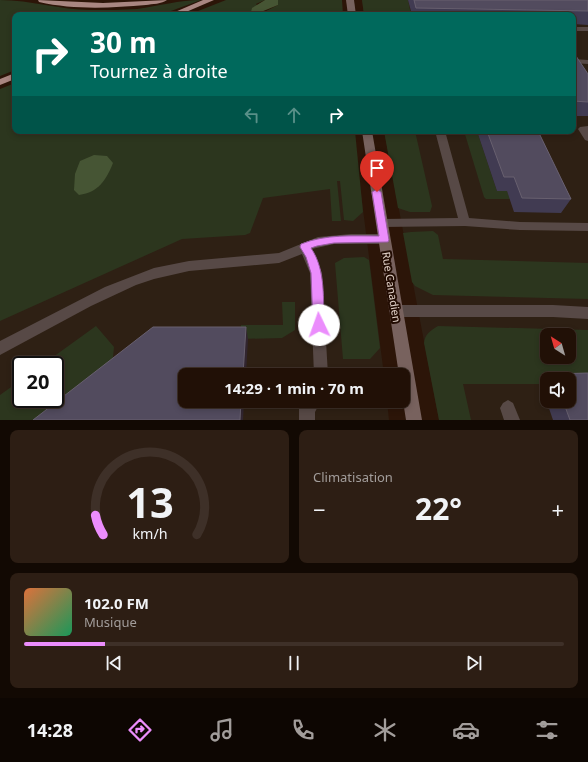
<!DOCTYPE html>
<html lang="fr">
<meta charset="utf-8">
<style>
:root{--surface:#211006;--page:#2d1e14;--text:#f1f3f6;--muted:#a29d9b;--line:#3e3028;--accent:#eb8dfc}
body{margin:0;font-family:"Noto Sans",sans-serif;background:var(--page);color:var(--text);height:100vh;display:flex;flex-direction:column;font-size:15px;white-space:nowrap}
*{box-sizing:border-box;margin:0}
p{font-size:13px;color:var(--muted)}
.icon{flex:none;width:22px;height:22px;fill:none;stroke:currentColor;stroke-width:2;stroke-linecap:round;stroke-linejoin:round}
.map{position:relative;height:420px;overflow:hidden}
.sheet{display:flex;flex-direction:column;gap:10px;padding:10px;background:#120903;flex:1}
.sheet>*{flex:none}
.banner{position:absolute;left:12px;top:12px;width:564px;height:122px;border-radius:8px;box-shadow:0 2px 6px #0003,0 0 0 1px var(--line);background:#00695c;color:#fff;overflow:hidden}
.needle{width:26px;rotate:323deg}
.buttons{position:absolute;left:540px;top:328px;display:grid;gap:8px}
.buttons a{display:grid;place-items:center;width:36px;height:36px;border-radius:8px;background:var(--surface);box-shadow:0 2px 6px #0003,0 0 0 1px var(--line);font-size:20px}
.speed{position:absolute;left:12px;top:356px;display:flex;gap:8px;font-size:20px;font-weight:700;text-align:center}
.speed>*{display:grid;place-content:center;width:52px;height:52px;border-radius:50%;background:var(--surface);box-shadow:0 2px 6px #0003,0 0 0 1px var(--line);line-height:1}
.speed .limit{border:2px solid #111;border-radius:6px;background:#fff;color:#111}
.pin{position:absolute;display:grid;place-items:center;width:34px;height:34px;color:#fff;margin:-41px -17px;border-radius:50% 50% 50% 0;rotate:-45deg;box-shadow:0 0 4px #0007}
.pin .icon{rotate:45deg}
.me{position:absolute;width:44px;margin:-22px;rotate:357deg;stroke-linejoin:round;filter:drop-shadow(0 0 3px #0008)}
.turn{display:flex;align-items:center;gap:14px;height:84px;padding:0 12px;font-size:18px}
.turn .icon{width:52px;height:52px;stroke-width:2.5}
.turn b{display:block;font-size:28px;line-height:34px}
.lanes{display:flex;align-items:center;height:38px;padding:0 12px;background:#0003;justify-content:center;gap:20px;direction:ltr}
.lanes .off{opacity:.35}
.big{font-size:30px;font-weight:700;line-height:1.1}
.sheet .widget{flex:1;display:flex;flex-direction:column;justify-content:center;gap:6px;min-width:0;padding:0 14px;border-radius:8px;background:var(--page)}
.sheet .dial{align-items:center;gap:0}
.dial svg{height:104px;overflow:visible;fill:none;stroke:var(--line);stroke-width:7;stroke-linecap:round;text-anchor:middle}
.dial text{fill:var(--text);stroke:none}
.song{display:flex;align-items:center;gap:12px}
.cover{width:48px;height:48px;border-radius:6px;background:linear-gradient(135deg,hsl(20 70% 55%),hsl(150 70% 35%))}
.played{height:4px;border-radius:2px;background:linear-gradient(90deg,var(--accent) 15%,var(--line) 15%)}
.keys{display:flex;justify-content:space-around;direction:ltr}
.heat{display:flex;justify-content:space-between;align-items:center;font-size:22px;direction:ltr}
.sheet .tiles{flex:1;display:grid;gap:10px;grid-template-columns:1fr 1fr}
.widget:last-child{grid-column:span 2}
.trip{position:absolute;left:178px;top:368px;width:232px;height:40px;border-radius:8px;background:var(--surface);box-shadow:0 2px 6px #0003,0 0 0 1px var(--line);font-weight:700;line-height:40px;text-align:center}
.menu{display:flex;height:64px;justify-content:space-around;align-items:center;background:#0d0602;color:var(--muted)}
.menu .icon{width:28px;height:28px}
.menu .active{color:var(--accent)}
.menu b{font-size:18px;color:var(--text)}
.map>svg:first-child{display:block}
.industrial{fill:#2e2014;fill-rule:evenodd}
.green{fill:#2c361e;fill-rule:evenodd}
.forest{fill:#465534}
.lines{fill:none;stroke-linecap:round;stroke-linejoin:round}
.lane{fill:#574946;fill-rule:evenodd}
.secondary{fill:#78625e;fill-rule:evenodd}
.highway{fill:#a98681;fill-rule:evenodd}
.wall{fill:#413b52;fill-rule:evenodd}
.shaded-wall{fill:#31252f}
.building{fill:#524b5e;stroke:#68606f}
.route{fill:#eb8dfc;stroke:#995ca4}
.labels{text-anchor:middle;dominant-baseline:central;stroke-width:4;stroke-linejoin:round;paint-order:stroke}
.street-label{font-size:11px;fill:#e0d0c7;stroke:#220c02}
</style>
<div class="map">
<svg width="588" height="420" viewBox="0 0 588 420">
<rect width="100%" height="100%" fill="#2c1508"/>
<!-- industrial -->
<g class="industrial">
<path d="M362,0h226v420h-149l-55,-289h189v-116h-209zM547,335h22v22h-22zM547,379h22v22h-22z"/>
<path d="M317,170h41l26,205h-199v26h202l2,19h-389v-112zM21,365h34v34h-34z"/>
</g>
<!-- green -->
<g class="green">
<path d="M0,0c31,0 60,10 91,10 15,0 31,0 46,-1 22,-3 42,-9 64,-9l-41,15h-145v55l-15,6z"/>
<polygon points="226,0 265,0 256,4 264,12 278,5 278,0 275,0 342,0 343,15 188,15"/>
<polygon points="362,0 408,0 411,15 364,15"/>
<polygon points="15,83 15,131 355,131 363,212 353,221 344,220 340,181 337,181 341,221 332,221 330,189 263,198 250,233 245,235 182,239 0,321 0,89"/>
<polygon points="384,131 415,131 432,206 430,212 410,212 398,208"/>
<polygon points="464,131 477,131 497,191 507,191 510,199 486,199 484,197"/>
<polygon points="433,231 438,235 443,259 588,263 588,299 433,295 415,286 412,282 403,233 411,232"/>
<polygon points="364,257 369,260 380,348 370,359 343,359 335,263 344,258"/>
<polygon points="282,302 295,302 295,330 282,338 239,339 241,325 283,325"/>
<polygon points="96,326 114,347 111,377 66,413 55,397 55,365 42,365"/>
<path d="M438,326l150,4v54l-19,-5h-22v5h-84l8,36h-32l-15,-77c1,-9 6,-12 14,-17zM547,335h22v22h-22z"/>
<polygon points="21,380 21,399 40,399 54,420 0,420 0,395"/>
</g>
<!-- forest -->
<g class="forest">
<polygon points="265,0 278,0 278,5 256,14 251,12 252,8"/>
<path d="M94,155l13,1 6,7c-7,17 -14,29 -34,32l-5,-5 1,-16 5,-13z"/>
</g>
<g class="lines">
<!-- lane -->
<g class="lane">
<rect x="573" y="27" width="15" height="4"/>
<polygon points="573,59 588,60 588,64 573,63"/>
<polygon points="588,126 588,141 585,140 578,129 580,127"/>
<polygon points="435,131 445,131 469,218 520,222 588,223 588,231 520,230 465,226 382,227 378,226 376,223 378,220 382,219 458,218"/>
<polygon points="351,234 384,234 388,236 390,239 388,242 384,244 334,244 312,249 322,273 328,375 314,375 310,273 302,254 279,263 189,271 154,279 136,285 91,306 0,355 0,341 105,287 154,268 189,261 279,253 318,237"/>
<polygon points="396,305 553,305 588,307 588,319 553,317 396,317 391,315 389,311 391,307"/>
<polygon points="508,400 513,403 520,420 504,420 500,408 503,403"/>
<polygon points="304,401 321,401 315,412 315,420 299,420 299,409"/>
</g>
<!-- secondary -->
<g class="secondary">
<polygon points="346,0 354,0 356,15 348,15"/>
<polygon points="362,131 372,131 422,420 406,420 403,401 403,375 399,375"/>
</g>
<!-- highway -->
<g class="highway">
<path d="M38,0l65,3 64,-3c-5,4 -15,4 -21,5 -35,3 -72,5 -107,-3z"/>
<polygon points="203,0 214,0 179,15 168,15"/>
<polygon points="15,73 15,79 0,85 0,79"/>
</g>
</g>
<!-- wall -->
<g class="wall">
<polygon points="408,0 588,0 588,25 573,24 573,15 412,15"/>
<polygon points="573,56 588,74 588,116 573,116"/>
<polygon points="477,131 538,131 571,199 561,213 514,212 507,191 497,191"/>
<path d="M588,373v47h-35l-12,-35 12,-11zM547,379h22v22h-22z"/>
</g>
<!-- shaded-wall -->
<g class="shaded-wall">
<polygon points="246,327 248,339 246,375 243,375"/>
<polygon points="241,401 244,401 243,420 240,420"/>
</g>
<!-- building -->
<g class="building">
<polygon points="414,0 588,0 588,11 416,8"/>
<polygon points="573,56 576,56 588,74 588,102 573,101"/>
<polygon points="487,131 538,131 571,199 522,198 514,177 504,177"/>
<polygon points="153,327 246,327 243,375 185,375 185,401 241,401 240,420 33,420"/>
<polygon points="588,373 588,420 570,420 563,401 569,401 569,379 555,379 553,374"/>
</g>
<!-- route -->
<path class="route" d="M377,189l4,3 8,48 -1,2 -54,1 -17,3 -6,2c15,22 12,52 13,77l-2,3 -3,2 -4,-2 -2,-3 -2,-52 -5,-16 -6,-10 1,-3c25,-10 51,-8 78,-8l-7,-44z"/>
<g class="labels">
<!-- street labels -->
<g class="street-label">
<text transform="translate(392 287) rotate(81)">Rue Canadien</text>
</g>
</g>
</svg>
<div class="buttons">
<a><svg class="needle" viewBox="-14 -14 28 28"><path d="M0-13l5 13h-10z" fill="#e53935"/><path d="M0 13l5-13h-10z" fill="#a29d9b"/></svg></a>
<a><svg class="icon" aria-label="sound" viewBox="0 0 24 24"><path d="M4 9h4l5-4v14l-5-4H4zM17 9q2 3 0 6"/></svg></a>
</div>
<div class="speed"><div class="limit">20</div></div>
<div class="pin" style="left:377px;top:192px;background:#d93025"><svg class="icon" aria-label="arrive" viewBox="0 0 24 24"><path d="M6 21V4h12l-3 4 3 4H6"/></svg></div>
<svg class="me" style="left:319px;top:325px" viewBox="-20 -20 40 40"><circle r="19" fill="#fff"/><path d="M0-13L10 11 0 6-10 11z" fill="#eb8dfc"/></svg>
<div class="trip">14:29 · 1 min · 70 m</div>
<div class="banner">
<div class="turn"><svg class="icon" aria-label="right" viewBox="0 0 24 24"><path d="M7 20v-9h11M14 6l5 5-5 5"/></svg><div><b>30 m</b>Tournez à droite</div></div>
<div class="lanes"><svg class="icon off" aria-label="left" viewBox="0 0 24 24"><path d="M17 20v-9H6M10 6l-5 5 5 5"/></svg><svg class="icon off" aria-label="ahead" viewBox="0 0 24 24"><path d="M12 20V5M6 11l6-6 6 6"/></svg><svg class="icon" aria-label="right" viewBox="0 0 24 24"><path d="M7 20v-9h11M14 6l5 5-5 5"/></svg></div>
</div>
</div>
<section class="sheet">
<div class="tiles">
<div class="widget dial"><svg viewBox="0 0 100 80">
<path d="M14 69A42 42 0 1 1 86 69"/>
<path d="M14 69A42 42 0 0 1 8 54" stroke="#eb8dfc"/>
<text x="50" y="56" font-size="32" font-weight="700">13</text>
<text x="50" y="72" font-size="11">km/h</text>
</svg></div>
<div class="widget"><p>Climatisation</p>
<div class="heat"><a>−</a><b class="big">22°</b><a>+</a></div>
</div>
<div class="widget">
<div class="song"><i class="cover"></i><div><b>102.0 FM</b><p>Musique</p></div></div>
<div class="played"></div>
<div class="keys"><svg class="icon" aria-label="previous" viewBox="0 0 24 24"><path d="M18 5L8 12l10 7zM5 5v14"/></svg><svg class="icon" aria-label="pause" viewBox="0 0 24 24"><path d="M8 5v14M16 5v14"/></svg><svg class="icon" aria-label="next" viewBox="0 0 24 24"><path d="M6 5l10 7-10 7zM19 5v14"/></svg></div>
</div>
</div>
</section>
<nav class="menu">
<b>14:28</b>
<svg class="icon active" aria-label="directions" viewBox="0 0 24 24"><path d="M12 3l9 9-9 9-9-9zM9 14v-3h6M13 9l2 2-2 2"/></svg>
<svg class="icon" aria-label="music" viewBox="0 0 24 24"><path d="M9 18V5l10-2v13"/><circle cx="6" cy="18" r="3"/><circle cx="16" cy="16" r="3"/></svg>
<svg class="icon" aria-label="phone" viewBox="0 0 24 24"><path d="M5 4h4l2 5-3 2q2 4 5 5l2-3 5 2v4C11 20 4 13 5 4z"/></svg>
<svg class="icon" aria-label="climate" viewBox="0 0 24 24"><path d="M12 3v18M4 7l16 10M4 17L20 7"/></svg>
<svg class="icon" aria-label="car" viewBox="0 0 24 24"><path d="M5 17H2v-5l4-1 3-4h7l3 4 3 1v5h-3M9 17h6M6 11h13"/><circle cx="7" cy="17" r="2"/><circle cx="17" cy="17" r="2"/></svg>
<svg class="icon" aria-label="filters" viewBox="0 0 24 24"><path d="M4 7h16M4 17h16"/><circle cx="9" cy="7" r="2"/><circle cx="15" cy="17" r="2"/></svg>
</nav>
